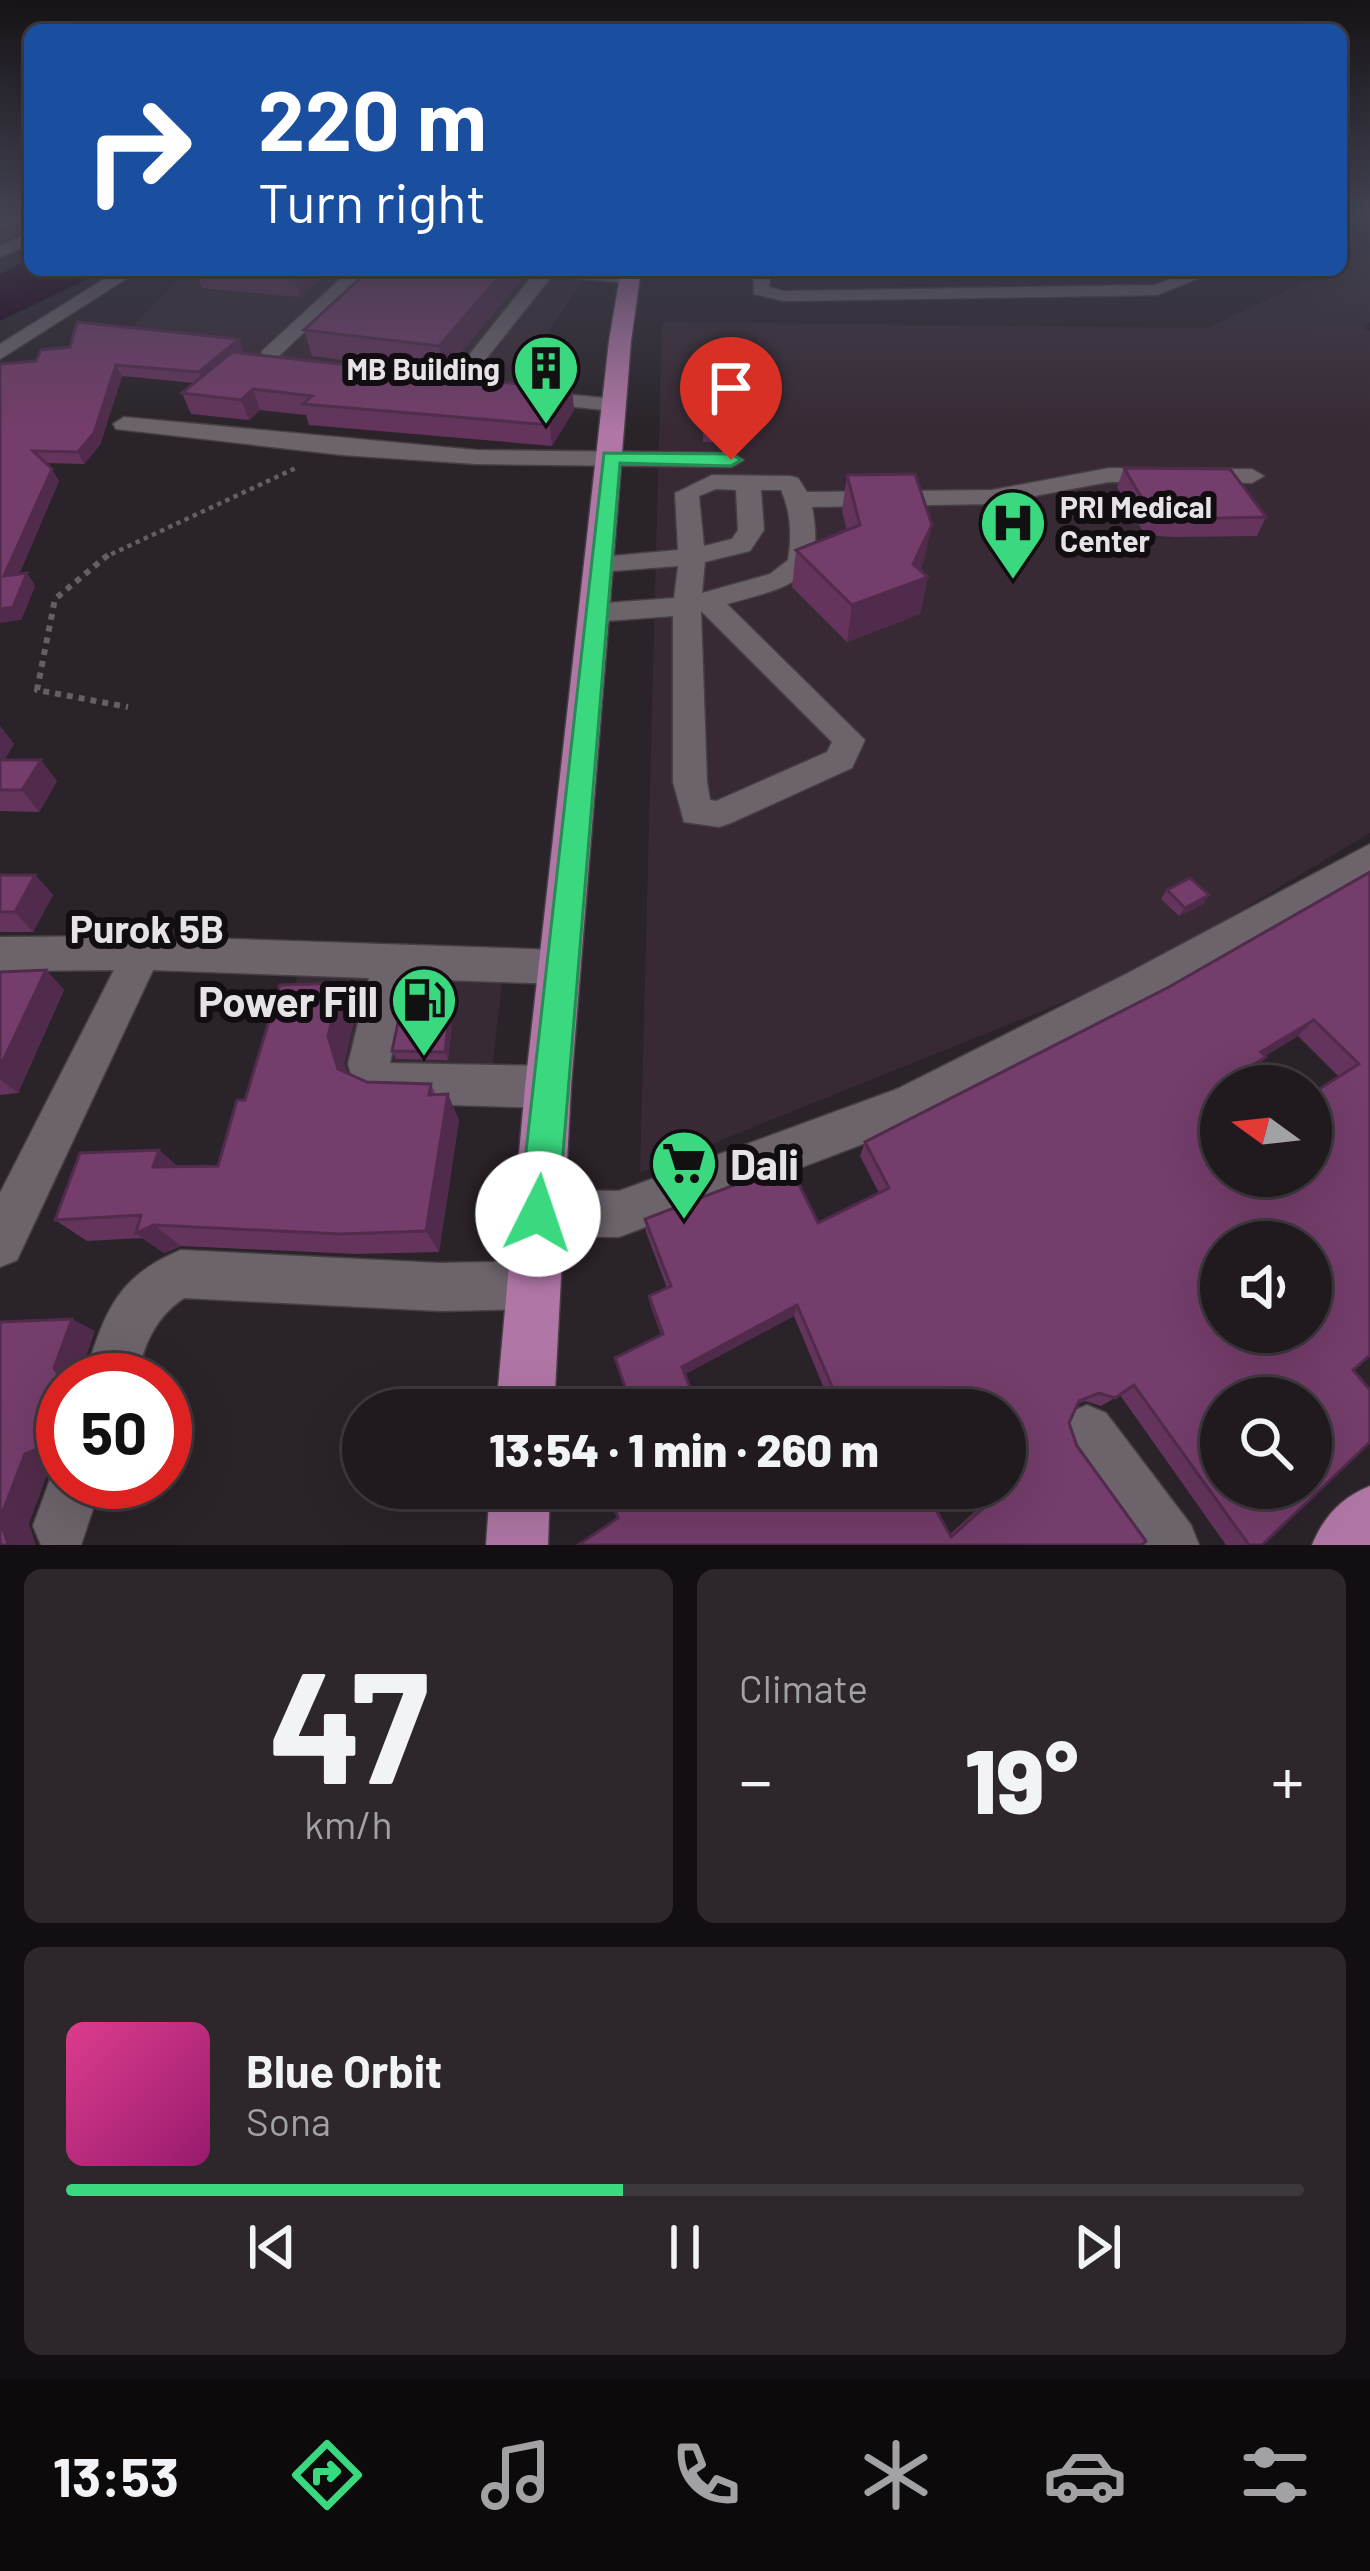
<!DOCTYPE html>
<meta charset="utf-8">
<style>
:root{--surface:#201a1f;--page:#2d272c;--text:#f1f3f6;--muted:#a2a1a4;--line:#3d383d;--accent:#3ad87f}
body{margin:0;font-family:Barlow,sans-serif;background:var(--page);color:var(--text);height:100vh;display:flex;flex-direction:column;font-size:45px;white-space:nowrap}
*{box-sizing:border-box;margin:0}
p{font-size:39px;color:var(--muted)}
.icon{flex:none;width:66px;height:66px;fill:none;stroke:currentColor;stroke-width:2;stroke-linecap:round;stroke-linejoin:round}
.map{position:relative;height:1545px;overflow:hidden}
.details{display:flex;flex-direction:column;gap:24px;padding:24px;background:#120e11;flex:1}
.details>*{flex:none}
.guide{position:absolute;left:24px;top:24px;width:1323px;height:252px;border-radius:18px;box-shadow:0 12px 48px #0002,0 0 0 3px var(--line);background:#1a4fa0;color:#fff;overflow:hidden}
.needle{width:78px;rotate:285deg}
.tools{position:absolute;left:1200px;top:1065px;display:grid;gap:24px}
.tools a{display:grid;place-items:center;width:132px;height:132px;border-radius:50%;background:var(--surface);box-shadow:0 12px 48px #0002,0 0 0 3px var(--line);font-size:60px}
.speed{position:absolute;left:36px;top:1353px;display:flex;gap:24px;font-size:60px;font-weight:700;text-align:center}
.speed>*{display:grid;place-content:center;width:156px;height:156px;border-radius:50%;background:var(--surface);box-shadow:0 12px 48px #0002,0 0 0 3px var(--line);line-height:1}
.speed .limit{border:18px solid #d22;background:#fff;color:#111}
.pin{position:absolute;display:grid;place-items:center;width:102px;height:102px;color:#fff;margin:-123px -51px;border-radius:50% 50% 50% 0;rotate:-45deg;box-shadow:0 0 12px #0007}
.pin .icon{rotate:45deg}
.me{position:absolute;width:132px;margin:-66px;rotate:4deg;stroke-linejoin:round;filter:drop-shadow(0 0 9px #0008)}
.turn{display:flex;align-items:center;gap:42px;height:252px;padding:0 36px;font-size:54px}
.turn .icon{width:156px;height:156px;stroke-width:2.5}
.turn b{display:block;font-size:84px;line-height:102px}
.big{font-size:90px;font-weight:800;line-height:1.1}
.details .tile{flex:1;display:flex;flex-direction:column;justify-content:center;gap:18px;min-width:0;padding:0 42px;border-radius:18px;background:var(--page)}
.details .dial{align-items:center;gap:0}
.dial b{font-size:156px;line-height:1}
.song{display:flex;align-items:center;gap:36px}
.cover{width:144px;height:144px;border-radius:18px;background:linear-gradient(135deg,hsl(330 70% 55%),hsl(320 70% 35%))}
.played{height:12px;border-radius:6px;background:linear-gradient(90deg,var(--accent) 45%,var(--line) 45%)}
.keys{display:flex;justify-content:space-around;direction:ltr}
.heat{display:flex;justify-content:space-between;align-items:center;font-size:66px;direction:ltr}
.details .tiles{flex:1;display:grid;gap:24px;grid-template-columns:1fr 1fr}
.tile:last-child{grid-column:span 2}
.trip{position:absolute;left:342px;top:1389px;width:684px;height:120px;border-radius:60px;background:var(--surface);box-shadow:0 12px 48px #0002,0 0 0 3px var(--line);font-weight:800;line-height:120px;text-align:center}
.tabs{display:flex;height:192px;justify-content:space-around;align-items:center;background:#0d0a0c;color:var(--muted)}
.tabs .icon{width:84px;height:84px}
.tabs .current{color:var(--accent)}
.tabs b{font-size:54px;color:var(--text)}
.map>svg:first-child{display:block}
.built{fill:#372a34}
.water{fill:#1d0019}
.lines{fill:none;stroke-linecap:round;stroke-linejoin:round}
.minor-casing{stroke:#463f44;stroke-width:3}
.major-casing{stroke:#463f44;stroke-width:3}
.path-far1{stroke:#655e64;stroke-width:4.5;stroke-dasharray:4.5 4.5;stroke-linecap:butt}
.path{stroke:#655e64;stroke-width:6;stroke-dasharray:6 6;stroke-linecap:butt}
.minor{fill:#6d646b;fill-rule:evenodd}
.major{fill:#b076a6;fill-rule:evenodd}
.wall{fill:#64345c;fill-rule:evenodd}
.shaded-wall{fill:#512b4b}
.building{fill:#743d6b;stroke:#512b4b;stroke-width:3;fill-rule:evenodd}
.route{fill:#3ad87f;stroke:#268c53;stroke-width:3}
.labels{text-anchor:middle;dominant-baseline:central;stroke-width:12;stroke-linejoin:round;paint-order:stroke}
.far-poi-label{font-size:30px;font-weight:bold;fill:#e7e2e6;stroke:#110d10;text-anchor:end}
.neighbourhood-label{font-size:39px;font-weight:bold;fill:#e7e2e6;stroke:#110d10}
.near-poi-label{font-size:42px;font-weight:bold;fill:#e7e2e6;stroke:#110d10;text-anchor:end}
</style>
<div class="map">
<svg width="1370" height="1545" viewBox="0 0 1370 1545">
<rect width="100%" height="100%" fill="#2a2329"/>
<!-- built -->
<g class="built">
<polygon points="1370,251 1370,322 1362,328 1370,331 1370,833 1136,973 640,1173 662,322 1208,328 1330,270 1341,270 1341,265"/>
<polygon points="195,270 590,270 503,397 125,334 172,286"/>
<polygon points="298,974 503,976 489,1093 261,1104"/>
</g>
<!-- water -->
<polygon class="water" points="30,259 30,270 106,270 0,321 0,274"/>
<g class="lines">
<!-- minor casing -->
<g class="minor-casing">
<g id="minor">
<polygon points="30,233 30,244 0,257 0,246"/>
<polygon points="119,270 140,270 0,359 0,344"/>
<polygon points="350,270 369,270 279,356 310,364 310,372 262,366 262,351"/>
<polygon points="537,270 599,270 635,278 626,283 552,276 463,388 449,388 449,380"/>
<polygon points="753,270 771,270 769,287 784,291 1155,285 1194,270 1219,270 1157,295 784,301 754,294"/>
<polygon points="533,391 615,399 626,405 615,411 525,402 522,397"/>
<polygon points="124,417 476,450 732,453 744,460 732,467 476,464 342,455 116,429 113,424"/>
<path d="M1109,468l143,1 12,7 -12,7 -143,-1 -117,22 -180,3c15,77 -22,79 -85,97l138,136 -13,28 -121,55 -12,4 -35,-5 -11,-40v-166l-80,6 -14,-9 14,-9 81,-6 4,-32 -79,6 -9,-2 -4,-6 4,-6 88,-8 -3,-57 37,-18 78,1 8,2 9,14 185,-2zM716,489l20,1 2,40 -6,9 -28,7 -5,-50zM761,490h20c10,22 11,46 7,70l-18,14 -68,19 3,-31 45,-11 14,-21zM701,611l131,131 -5,10 -111,49 -6,-1 -3,-18z"/>
<polygon points="1370,844 1370,875 1154,1000 923,1121 619,1237 538,1236 522,1229 515,1213 522,1197 538,1190 619,1191 897,1089 1126,974"/>
<polygon points="142,936 561,950 575,955 581,967 575,979 561,984 408,979 390,1063 548,1066 563,1072 569,1087 563,1102 548,1108 382,1103 356,1091 348,1064 369,978 153,970 17,1260 0,1267 0,1193 114,970 0,971 0,937"/>
<path d="M181,1250l259,13 93,-2 17,7 7,17 -7,17 -17,7 -93,2 -256,-13c-31,21 -39,47 -49,82h-52c22,-65 30,-102 98,-130z"/>
<polygon points="1087,1405 1106,1413 1191,1525 1199,1545 1136,1545 1068,1451 1060,1432 1068,1413"/>
<polygon points="63,1459 63,1482 102,1482 81,1545 41,1545 33,1526 56,1463"/>
</g>
</g>
<!-- major casing -->
<g class="major-casing">
<g id="major">
<polygon points="621,270 641,270 631,341 571,1087 554,1410 496,1410 525,1087 609,341"/>
<path d="M1370,1486v59h-58c12,-29 29,-47 58,-59z"/>
<polygon points="490,1488 550,1488 548,1545 486,1545"/>
</g>
</g>
<!-- path-far1 -->
<polyline class="path-far1" points="103,558 298,467"/>
<!-- path -->
<polyline class="path" points="108,555 55,599 37,690 128,707"/>
<!-- minor -->
<use href="#minor" class="minor"/>
<!-- major -->
<use href="#major" class="major"/>
</g>
<!-- wall -->
<g class="wall">
<polygon points="195,270 332,270 300,297 202,288"/>
<polygon points="369,270 529,270 444,373 312,356 304,330"/>
<polygon points="243,350 241,353 572,390 574,410 552,446 309,425 306,415 260,410 249,420 191,414 182,393 194,383 122,376 100,445 84,464 46,463 59,481 19,574 27,573 35,586 21,620 0,364"/>
<polygon points="744,386 743,443 703,442 705,396 718,397"/>
<polygon points="1124,468 1266,517 1257,536 1174,537 1145,535 1117,487"/>
<polygon points="847,475 924,561 919,570 928,577 920,614 847,642 792,587 796,550 847,531 842,511"/>
<polygon points="0,726 14,744 4,760 57,781 39,812 0,811"/>
<path d="M1370,872l-17,498 -91,175h-36l-106,-150 -19,11 -16,-5 -7,3 -9,19 8,23 69,95 -568,4 372,-11 29,-26 -11,-20h37v-78h-172l-39,-94 -109,58 -24,-39 -10,-28 -2,-11 18,-8 -21,-56 -1,-13 173,4 61,-30 -19,-37 5,-14 304,-155zM1298,1036l40,40 -117,100 22,-99 8,-4 14,-17z"/>
<polygon points="0,875 35,875 53,895 33,932 0,932"/>
<polygon points="1167,890 1203,904 1179,916 1161,899"/>
<polygon points="0,970 2,972 46,970 64,990 18,1093 0,1095"/>
<polygon points="341,983 356,1012 344,1063 347,1073 367,1082 431,1084 436,1095 459,1120 439,1252 357,1254 181,1246 164,1253 142,1238 87,1241 55,1220 159,1150 177,1166 218,1166 245,1100"/>
<polygon points="452,1024 448,1060 396,1059 392,1051"/>
</g>
<!-- shaded-wall -->
<g class="shaded-wall">
<polygon points="30,216 30,227 0,242 0,231"/>
<polygon points="295,270 332,270 300,297 293,272"/>
<polygon points="505,270 529,270 444,373 439,346"/>
<polygon points="239,339 243,350 203,384 199,372"/>
<polygon points="116,365 122,376 100,445 84,464 78,452"/>
<polygon points="253,389 260,410 249,420 241,400"/>
<polygon points="572,390 574,410 552,446 550,425"/>
<polygon points="52,469 59,481 13,589 4,576"/>
<polygon points="932,525 924,561 914,583 928,577 920,614 847,642 852,605 913,564"/>
<polygon points="27,573 35,586 21,620 0,623 0,609"/>
<polygon points="0,726 14,744 0,766"/>
<polygon points="41,760 57,781 39,812 22,790"/>
<polygon points="35,875 53,895 33,932 15,912"/>
<polygon points="1209,895 1203,904 1179,916 1185,908"/>
<polygon points="46,970 64,990 18,1093 0,1079 0,1067"/>
<polygon points="341,983 356,1012 344,1063 354,1095 338,1069 328,1036"/>
<polygon points="449,1016 452,1024 448,1060 445,1052"/>
<polygon points="1314,1020 1298,1036 1245,1067 1261,1052"/>
<polygon points="1266,1057 1251,1073 1227,1086 1239,1073"/>
<polygon points="448,1094 459,1120 439,1252 426,1231"/>
<polygon points="159,1150 185,1173 153,1167"/>
<polygon points="154,1225 181,1246 164,1253 136,1233"/>
<polygon points="797,1305 794,1316 682,1376 682,1367"/>
<polygon points="72,1319 95,1331 79,1377 85,1380 70,1380 58,1374 54,1368"/>
<polygon points="63,1400 63,1471 50,1467 29,1524 36,1545 13,1545 8,1543 0,1521 25,1454"/>
</g>
<!-- building -->
<g class="building">
<polygon points="0,215 30,215 30,216 0,231"/>
<polygon points="369,270 505,270 439,346 304,330"/>
<polygon points="77,322 239,339 199,372 116,365 94,433 78,452 33,451 52,469 4,576 27,573 13,607 0,609 0,364 36,361 41,350 70,347"/>
<polygon points="232,352 572,390 550,425 303,404 312,396 253,389 241,400 182,393"/>
<polygon points="719,386 744,386 744,427 704,426 705,396 718,397"/>
<polygon points="1124,468 1230,469 1266,517 1182,519 1153,517"/>
<polygon points="915,474 932,525 913,564 928,577 852,605 796,550 860,525 847,475"/>
<polygon points="0,760 41,760 22,790 0,790"/>
<path d="M1370,872v483l-17,15 17,20v52l-108,103h-13l-115,-160 -19,13 -16,-5 -20,8 -10,22 8,23 69,95 -4,4h-564l40,-27 -10,-30h316l27,49 38,-34 -8,-15h24v-78h-67l-4,-6 -9,6h-92l7,-5 -43,-100 -115,62 17,43h-66l-18,-52 48,-24 -14,-38 22,-10 -26,-67 144,-55 29,59 71,-35 -24,-46 304,-155zM1314,1020l45,44 -48,30v82h-90v-90h32l-14,-13 27,-16 -5,-5zM1221,1242h90v90h-90zM1221,1398h90v90h-90z"/>
<polygon points="0,875 35,875 15,912 0,912"/>
<polygon points="1190,878 1209,895 1185,908 1167,890"/>
<polygon points="46,970 0,1067 0,972"/>
<polygon points="341,983 328,1036 338,1069 367,1082 431,1084 429,1095 448,1094 426,1231 340,1234 154,1225 136,1233 141,1215 55,1220 80,1153 159,1150 153,1167 218,1166 237,1100 245,1100 280,985"/>
<polygon points="449,1016 445,1052 392,1051 399,1018"/>
<polygon points="72,1319 54,1368 58,1374 72,1374 70,1380 63,1380 63,1400 41,1465 40,1448 25,1454 0,1519 0,1322"/>
<polygon points="0,1521 8,1543 13,1545 0,1545"/>
</g>
<!-- sky -->
<linearGradient id="sky" x2="0" y2="1"><stop stop-color="#171317"/><stop offset="0.5" stop-color="#444554"/><stop offset="1" stop-color="#444554" stop-opacity="0"/></linearGradient>
<rect width="1370" height="431" fill="url(#sky)"/>
<!-- route -->
<polygon class="route" points="604,453 731,454 741,460 731,466 620,463 558,1214 552,1227 538,1233 525,1227 519,1214"/>
<!-- icons -->
<defs>
<g id="building-pin" transform="scale(3.45)"><path d="M0 17L-7.5 6A9.5 9.5 0 1 1 7.5 6Z" fill="#3ad87f" stroke="#110d10"/><path d="M-4-6H4V6H1V3H-1V6H-4ZM-2.5-4.3h1.7v1.8h-1.7ZM.8-4.3h1.7v1.8H.8ZM-2.5-1h1.7V.8h-1.7ZM.8-1h1.7V.8H.8Z" fill="#111"/></g>
<g id="hospital-pin" transform="scale(3.45)"><path d="M0 17L-7.5 6A9.5 9.5 0 1 1 7.5 6Z" fill="#3ad87f" stroke="#110d10"/><path d="M-5-5h3v3.5h4V-5h3V5h-3V1.5h-4V5h-3Z" fill="#111"/></g>
<g id="fuel-pin" transform="scale(3.45)"><path d="M0 17L-7.5 6A9.5 9.5 0 1 1 7.5 6Z" fill="#3ad87f" stroke="#110d10"/><path d="M-5.5-6h7V0h2V4h1.3V-2.5L3-4.5l.8-.8L6-3V5H2.5V1h-1V6h-7ZM-4.2-4.7v3.2H.2V-4.7Z" fill="#111"/></g>
<g id="supermarket-pin" transform="scale(3.45)"><path d="M0 17L-7.5 6A9.5 9.5 0 1 1 7.5 6Z" fill="#3ad87f" stroke="#110d10"/><path d="M-6-5.5h2.5l.6 2H6L4.5 2H-2.5L-4.4-4H-6ZM-1.5 3.2a1.3 1.3 0 1 0 .1 0ZM3 3.2a1.3 1.3 0 1 0 .1 0Z" fill="#111"/></g>
</defs>
<g fill-rule="evenodd">
<use href="#building-pin" x="546" y="368"/>
<use href="#hospital-pin" x="1013" y="523"/>
<use href="#fuel-pin" x="424" y="1000"/>
<use href="#supermarket-pin" x="684" y="1163"/>
</g>
<g class="labels">
<!-- far-poi labels -->
<g class="far-poi-label">
<text x="500" y="368">MB Building</text>
<text x="1060" y="506" text-anchor="start">PRI Medical<tspan x="1060" dy="34">Center</tspan></text>
</g>
<!-- neighbourhood labels -->
<g class="neighbourhood-label">
<text x="147" y="927">Purok 5B</text>
</g>
<!-- near-poi labels -->
<g class="near-poi-label">
<text x="378" y="1000">Power Fill</text>
<text x="730" y="1163" text-anchor="start">Dali</text>
</g>
</g>
</svg>
<div class="tools">
<a><svg class="needle" viewBox="-14 -14 28 28"><path d="M0-13l5 13h-10z" fill="#e53935"/><path d="M0 13l5-13h-10z" fill="#a2a1a4"/></svg></a>
<a><svg class="icon" aria-label="sound" viewBox="0 0 24 24"><path d="M4 9h4l5-4v14l-5-4H4zM17 9q2 3 0 6"/></svg></a>
<a><svg class="icon" aria-label="search" viewBox="0 0 24 24"><circle cx="10" cy="10" r="6"/><path d="M15 15l6 6"/></svg></a>
</div>
<div class="speed"><div class="limit">50</div></div>
<div class="pin" style="left:731px;top:460px;background:#d93025"><svg class="icon" aria-label="arrive" viewBox="0 0 24 24"><path d="M6 21V4h12l-3 4 3 4H6"/></svg></div>
<svg class="me" style="left:538px;top:1214px" viewBox="-20 -20 40 40"><circle r="19" fill="#fff"/><path d="M0-13L10 11 0 6-10 11z" fill="#3ad87f"/></svg>
<div class="trip">13:54 · 1 min · 260 m</div>
<div class="guide">
<div class="turn"><svg class="icon" aria-label="right" viewBox="0 0 24 24"><path d="M7 20v-9h11M14 6l5 5-5 5"/></svg><div><b>220 m</b>Turn right</div></div>
</div>
</div>
<section class="details">
<div class="tiles">
<div class="tile dial"><b>47</b><p>km/h</p></div>
<div class="tile"><p>Climate</p>
<div class="heat"><a>−</a><b class="big">19°</b><a>+</a></div>
</div>
<div class="tile">
<div class="song"><i class="cover"></i><div><b>Blue Orbit</b><p>Sona</p></div></div>
<div class="played"></div>
<div class="keys"><svg class="icon" aria-label="previous" viewBox="0 0 24 24"><path d="M18 5L8 12l10 7zM5 5v14"/></svg><svg class="icon" aria-label="pause" viewBox="0 0 24 24"><path d="M8 5v14M16 5v14"/></svg><svg class="icon" aria-label="next" viewBox="0 0 24 24"><path d="M6 5l10 7-10 7zM19 5v14"/></svg></div>
</div>
</div>
</section>
<nav class="tabs">
<b>13:53</b>
<svg class="icon current" aria-label="directions" viewBox="0 0 24 24"><path d="M12 3l9 9-9 9-9-9zM9 14v-3h6M13 9l2 2-2 2"/></svg>
<svg class="icon" aria-label="music" viewBox="0 0 24 24"><path d="M9 18V5l10-2v13"/><circle cx="6" cy="18" r="3"/><circle cx="16" cy="16" r="3"/></svg>
<svg class="icon" aria-label="phone" viewBox="0 0 24 24"><path d="M5 4h4l2 5-3 2q2 4 5 5l2-3 5 2v4C11 20 4 13 5 4z"/></svg>
<svg class="icon" aria-label="climate" viewBox="0 0 24 24"><path d="M12 3v18M4 7l16 10M4 17L20 7"/></svg>
<svg class="icon" aria-label="car" viewBox="0 0 24 24"><path d="M5 17H2v-5l4-1 3-4h7l3 4 3 1v5h-3M9 17h6M6 11h13"/><circle cx="7" cy="17" r="2"/><circle cx="17" cy="17" r="2"/></svg>
<svg class="icon" aria-label="filters" viewBox="0 0 24 24"><path d="M4 7h16M4 17h16"/><circle cx="9" cy="7" r="2"/><circle cx="15" cy="17" r="2"/></svg>
</nav>
